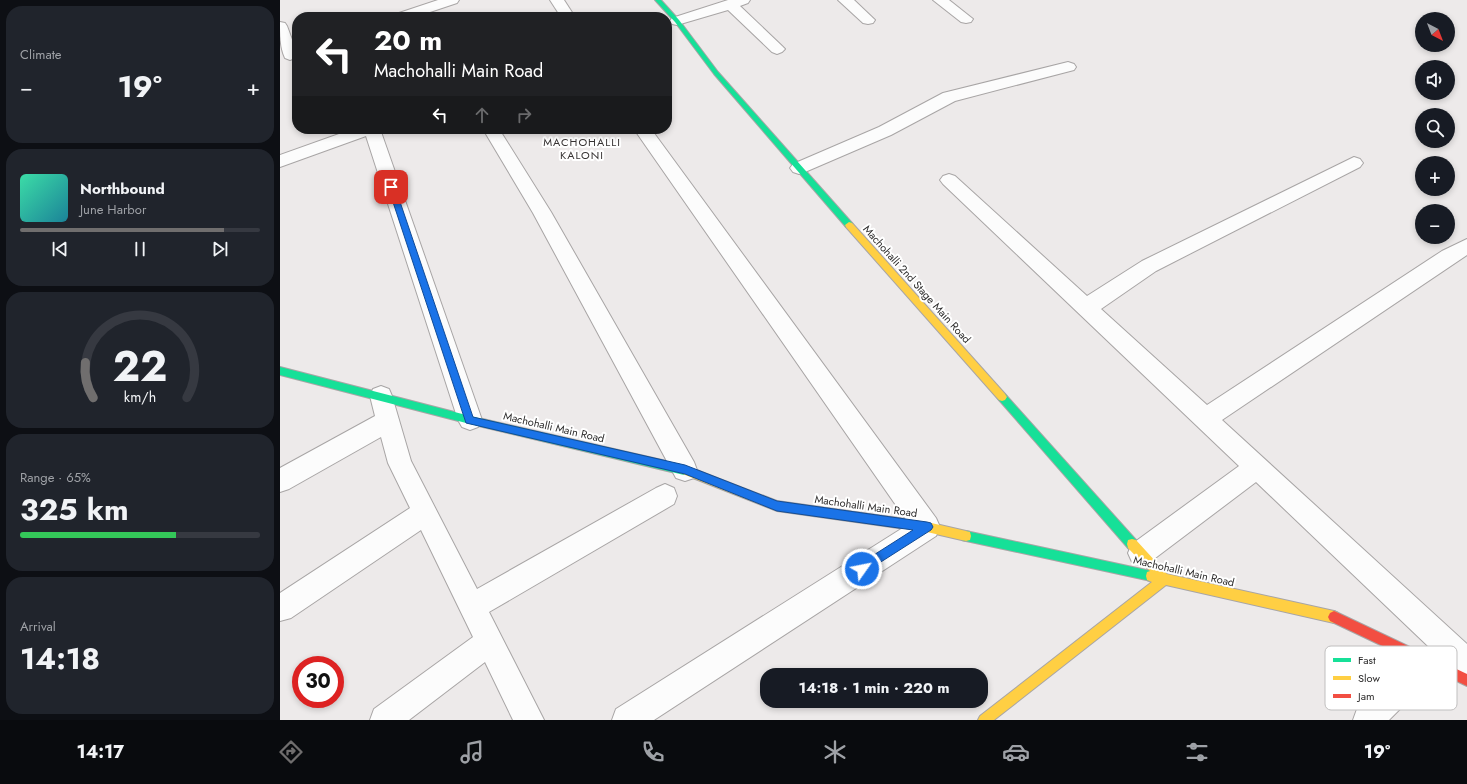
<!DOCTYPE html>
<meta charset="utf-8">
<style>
:root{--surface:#171b24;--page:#20242c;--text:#f1f3f6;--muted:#9ea1a6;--line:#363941;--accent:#706e6e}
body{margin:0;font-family:Jost,sans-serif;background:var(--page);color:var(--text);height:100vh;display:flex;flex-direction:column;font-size:15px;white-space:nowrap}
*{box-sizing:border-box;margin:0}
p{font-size:13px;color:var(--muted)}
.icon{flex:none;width:22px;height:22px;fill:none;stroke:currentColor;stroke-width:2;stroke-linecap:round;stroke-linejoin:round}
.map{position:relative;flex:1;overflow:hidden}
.drawer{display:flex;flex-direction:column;gap:6px;padding:6px;background:#0d0f14;width:280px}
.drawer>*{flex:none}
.guide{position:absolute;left:12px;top:12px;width:380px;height:122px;border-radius:16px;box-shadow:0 2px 6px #0003;background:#202124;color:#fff;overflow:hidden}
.needle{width:26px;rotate:138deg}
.fabs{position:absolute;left:1135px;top:12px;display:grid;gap:8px}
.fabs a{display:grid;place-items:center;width:40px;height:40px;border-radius:50%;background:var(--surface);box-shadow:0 2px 6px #0003;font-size:20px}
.speed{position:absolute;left:12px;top:656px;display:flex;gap:8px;font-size:20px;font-weight:700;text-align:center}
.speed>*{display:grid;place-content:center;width:52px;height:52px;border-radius:50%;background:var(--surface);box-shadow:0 2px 6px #0003;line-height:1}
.speed .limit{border:6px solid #d22;background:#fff;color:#111}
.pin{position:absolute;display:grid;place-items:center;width:34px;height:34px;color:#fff;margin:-17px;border-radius:8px;box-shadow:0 2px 6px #0006}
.me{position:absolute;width:44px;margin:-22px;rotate:57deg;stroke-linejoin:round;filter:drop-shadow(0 0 3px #0008)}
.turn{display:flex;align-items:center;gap:14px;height:84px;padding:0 16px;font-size:18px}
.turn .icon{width:52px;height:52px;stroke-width:2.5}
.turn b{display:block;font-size:28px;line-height:34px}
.lanes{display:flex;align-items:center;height:38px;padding:0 16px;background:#0003;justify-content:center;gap:20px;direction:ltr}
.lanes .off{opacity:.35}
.big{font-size:30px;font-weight:700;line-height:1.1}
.drawer .card{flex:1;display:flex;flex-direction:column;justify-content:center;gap:6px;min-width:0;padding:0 14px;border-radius:16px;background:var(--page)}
.drawer .dial{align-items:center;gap:0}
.dial svg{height:104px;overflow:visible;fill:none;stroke:var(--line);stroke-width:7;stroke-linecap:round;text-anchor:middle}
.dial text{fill:var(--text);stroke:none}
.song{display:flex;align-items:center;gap:12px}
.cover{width:48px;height:48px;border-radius:6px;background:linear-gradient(135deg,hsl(160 70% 55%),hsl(190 70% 35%))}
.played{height:4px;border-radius:2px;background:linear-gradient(90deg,var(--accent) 85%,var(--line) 85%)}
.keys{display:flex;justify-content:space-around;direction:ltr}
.heat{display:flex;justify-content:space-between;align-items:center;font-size:22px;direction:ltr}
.charge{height:6px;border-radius:3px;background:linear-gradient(90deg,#34c759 65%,var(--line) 0)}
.trip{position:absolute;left:480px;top:668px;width:228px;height:40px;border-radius:16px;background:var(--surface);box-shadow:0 2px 6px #0003;font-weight:700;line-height:40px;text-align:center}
.dock{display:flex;height:64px;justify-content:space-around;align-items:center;background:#090b0e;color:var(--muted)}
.dock .icon{width:28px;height:28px}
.dock .on{color:var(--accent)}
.dock b{font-size:18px;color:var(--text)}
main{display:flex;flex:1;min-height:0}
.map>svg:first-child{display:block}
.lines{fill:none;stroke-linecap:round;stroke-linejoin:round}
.street-casing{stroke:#a8a5a5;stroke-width:2}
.fast-casing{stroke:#a8a5a5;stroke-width:2}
.slow-casing{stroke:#a8a5a5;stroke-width:2}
.jam-casing{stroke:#a8a5a5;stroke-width:2}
.street{fill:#fcfcfc;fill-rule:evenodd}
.fast{fill:#16e098;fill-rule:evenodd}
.slow{fill:#ffcf43;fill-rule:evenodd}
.jam{fill:#f24e42;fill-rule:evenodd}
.route{fill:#1a73e8;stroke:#114b97}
.labels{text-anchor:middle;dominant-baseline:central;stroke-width:4;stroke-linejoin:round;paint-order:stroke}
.far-quarter-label{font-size:11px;letter-spacing:1px;fill:#373333;stroke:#fff}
.street-label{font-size:11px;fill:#2c2b2b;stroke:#fff}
.key{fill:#fff;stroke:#c0bfbf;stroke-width:1}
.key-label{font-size:11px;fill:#2c2b2b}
</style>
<main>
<section class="drawer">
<div class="card"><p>Climate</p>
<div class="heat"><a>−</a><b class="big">19°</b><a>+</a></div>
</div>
<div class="card">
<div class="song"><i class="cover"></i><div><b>Northbound</b><p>June Harbor</p></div></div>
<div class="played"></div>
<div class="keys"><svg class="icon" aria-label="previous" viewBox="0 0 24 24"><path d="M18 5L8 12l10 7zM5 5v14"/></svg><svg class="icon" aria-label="pause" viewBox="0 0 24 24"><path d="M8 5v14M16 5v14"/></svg><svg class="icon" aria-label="next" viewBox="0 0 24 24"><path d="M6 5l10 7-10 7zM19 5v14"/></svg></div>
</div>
<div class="card dial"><svg viewBox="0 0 100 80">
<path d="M14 69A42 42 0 1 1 86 69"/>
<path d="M14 69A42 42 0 0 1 8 42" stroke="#706e6e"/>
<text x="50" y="56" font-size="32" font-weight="700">22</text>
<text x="50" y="72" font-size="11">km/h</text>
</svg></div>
<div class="card"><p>Range · 65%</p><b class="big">325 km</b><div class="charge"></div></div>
<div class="card"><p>Arrival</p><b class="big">14:18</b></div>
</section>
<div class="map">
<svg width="1187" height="720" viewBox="0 0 1187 720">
<rect width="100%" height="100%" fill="#edeaea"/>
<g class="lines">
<!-- street casing -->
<g class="street-casing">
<g id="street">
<polygon points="158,0 179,0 177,3 135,17 114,17 116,14"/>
<polygon points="270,0 284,0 295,17 281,17"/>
<polygon points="448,0 470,0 468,3 460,6 502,46 505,49 502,52 497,54 492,52 448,10 397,25 392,24 390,21 392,18"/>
<polygon points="558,0 574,0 595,20 593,23 588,24 583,23"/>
<polygon points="653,0 669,0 693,19 691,22 686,23 681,22"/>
<path d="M0,22l5,1 2,3 10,27 -2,5 -5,2 -5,-2c-5,-10 -5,-24 -5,-36z"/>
<polygon points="788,62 794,64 796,67 794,70 675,101 611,135 525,172 519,174 513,172 510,168 513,164 599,127 663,93"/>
<polygon points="73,129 100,129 202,420 198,427 190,430 182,427 178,420 86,136 0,167 0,155"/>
<polygon points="203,129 219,129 271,212 414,462 417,470 414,478 405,481 396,478 253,213"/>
<polygon points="354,129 371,129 656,518 660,527 656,536 374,720 332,720 336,709 629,524"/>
<polygon points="1074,157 1080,159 1083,163 1080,167 876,271 821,309 927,405 1162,251 1187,239 1187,255 942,420 1187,644 1187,677 1177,673 1161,658 1162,661 1158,671 1109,720 1073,720 1077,709 1138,651 1148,647 1150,648 976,482 870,562 861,566 852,562 848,553 852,544 959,466 663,184 660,180 663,176 669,174 675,176 807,296 862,261"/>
<polygon points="101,386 109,389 112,396 131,461 197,589 376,488 385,484 394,488 397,496 394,504 209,612 264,720 233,720 205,662 129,720 90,720 94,709 193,637 141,530 11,618 0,621 0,593 130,508 108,463 101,437 9,489 0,492 0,468 95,416 90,396 93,389"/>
</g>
</g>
<!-- fast casing -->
<g class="fast-casing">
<g id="fast">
<polygon points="375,0 381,0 399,20 438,72 572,223 573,225 572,227 566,227 434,74 395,22"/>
<polygon points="0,367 190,416 404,465 408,467 409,470 408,473 404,475 190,424 0,375"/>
<polygon points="722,393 725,394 856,540 857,544 856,548 852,549 848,548 719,400 717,397 719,394"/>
<polygon points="686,531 871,571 875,572 876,576 875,580 871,581 686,541 682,540 681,536 682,532"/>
</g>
</g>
<!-- slow casing -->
<g class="slow-casing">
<g id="slow">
<polygon points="569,222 572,223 725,394 727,397 725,400 722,401 719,400 566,227 565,225"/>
<polygon points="404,465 497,501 647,522 686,531 690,532 691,536 690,540 686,541 647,532 497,511 400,473 399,470 400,467"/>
<polygon points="852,539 856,540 887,574 1054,611 1058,613 1060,617 1058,621 1054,623 886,585 714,720 698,720 700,716 872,582 867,580 866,576 867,572 870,571 848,548 847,544 848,540"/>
</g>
</g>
<!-- jam casing -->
<g class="jam-casing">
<polygon id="jam" points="1054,611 1187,674 1187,686 1050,621 1048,617 1050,613"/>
</g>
<!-- street -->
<use href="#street" class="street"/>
<!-- fast -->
<use href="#fast" class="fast"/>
<!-- slow -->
<use href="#slow" class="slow"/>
<!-- jam -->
<use href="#jam" class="jam"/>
</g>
<!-- route -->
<polygon class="route" points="109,185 114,185 115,187 193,417 405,465 497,501 647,522 651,523 653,527 651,530 582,574 578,573 576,569 578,565 633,530 497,511 405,474 186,423 108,187"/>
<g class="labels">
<!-- far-quarter labels -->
<g class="far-quarter-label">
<text x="302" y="142">MACHOHALLI<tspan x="302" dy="13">KALONI</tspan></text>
</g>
<!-- street labels -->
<g class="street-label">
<text transform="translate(637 284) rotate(48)">Machohalli 2nd Stage Main Road</text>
<text transform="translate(274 427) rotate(13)">Machohalli Main Road</text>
<text transform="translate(586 506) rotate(8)">Machohalli Main Road</text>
<text transform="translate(904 571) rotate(13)">Machohalli Main Road</text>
</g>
</g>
<!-- legend -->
<rect x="1045" y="646" width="132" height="64" rx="6" class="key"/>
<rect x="1053" y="658" width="18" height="4" fill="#16e098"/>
<rect x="1053" y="676" width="18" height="4" fill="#ffcf43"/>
<rect x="1053" y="694" width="18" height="4" fill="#f24e42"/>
<g class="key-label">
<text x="1078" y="664">Fast</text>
<text x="1078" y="682">Slow</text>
<text x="1078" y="700">Jam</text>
</g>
</svg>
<div class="fabs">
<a><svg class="needle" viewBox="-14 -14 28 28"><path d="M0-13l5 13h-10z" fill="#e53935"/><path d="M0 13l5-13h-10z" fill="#9ea1a6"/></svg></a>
<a><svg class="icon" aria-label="sound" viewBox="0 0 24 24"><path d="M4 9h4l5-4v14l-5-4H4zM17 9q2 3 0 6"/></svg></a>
<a><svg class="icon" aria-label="search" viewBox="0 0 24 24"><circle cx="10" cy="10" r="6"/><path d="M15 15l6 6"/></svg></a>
<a>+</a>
<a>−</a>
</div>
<div class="speed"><div class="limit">30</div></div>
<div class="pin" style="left:111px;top:187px;background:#d93025"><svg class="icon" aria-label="arrive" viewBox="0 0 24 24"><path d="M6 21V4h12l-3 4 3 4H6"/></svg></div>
<svg class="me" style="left:582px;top:569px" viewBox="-20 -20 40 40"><circle r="17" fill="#1a73e8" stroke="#fff" stroke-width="3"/><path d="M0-11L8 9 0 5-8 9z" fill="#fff"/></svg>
<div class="trip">14:18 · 1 min · 220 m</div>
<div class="guide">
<div class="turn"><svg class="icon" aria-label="left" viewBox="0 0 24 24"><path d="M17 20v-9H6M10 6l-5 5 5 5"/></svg><div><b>20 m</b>Machohalli Main Road</div></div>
<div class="lanes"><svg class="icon" aria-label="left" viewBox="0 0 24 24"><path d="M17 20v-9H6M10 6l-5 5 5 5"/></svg><svg class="icon off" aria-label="ahead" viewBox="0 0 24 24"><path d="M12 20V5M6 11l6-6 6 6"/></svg><svg class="icon off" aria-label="right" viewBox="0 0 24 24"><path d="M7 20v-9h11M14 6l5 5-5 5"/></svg></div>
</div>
</div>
</main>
<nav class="dock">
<b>14:17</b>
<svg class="icon on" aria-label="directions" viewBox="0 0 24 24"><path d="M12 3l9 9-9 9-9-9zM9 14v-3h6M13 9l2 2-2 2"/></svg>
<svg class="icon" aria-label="music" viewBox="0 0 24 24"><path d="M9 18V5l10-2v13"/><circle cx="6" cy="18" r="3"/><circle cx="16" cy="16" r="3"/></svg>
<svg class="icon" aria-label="phone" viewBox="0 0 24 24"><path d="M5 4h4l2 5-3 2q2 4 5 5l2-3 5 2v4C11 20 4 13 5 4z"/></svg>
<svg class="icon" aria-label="climate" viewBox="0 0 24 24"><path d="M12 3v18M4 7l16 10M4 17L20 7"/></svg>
<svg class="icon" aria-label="car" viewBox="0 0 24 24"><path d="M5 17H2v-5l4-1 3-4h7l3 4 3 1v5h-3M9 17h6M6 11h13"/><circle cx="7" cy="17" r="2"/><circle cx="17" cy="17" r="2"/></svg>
<svg class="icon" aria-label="filters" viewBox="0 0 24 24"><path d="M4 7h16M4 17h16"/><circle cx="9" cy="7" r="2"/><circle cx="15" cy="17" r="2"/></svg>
<b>19°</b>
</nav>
